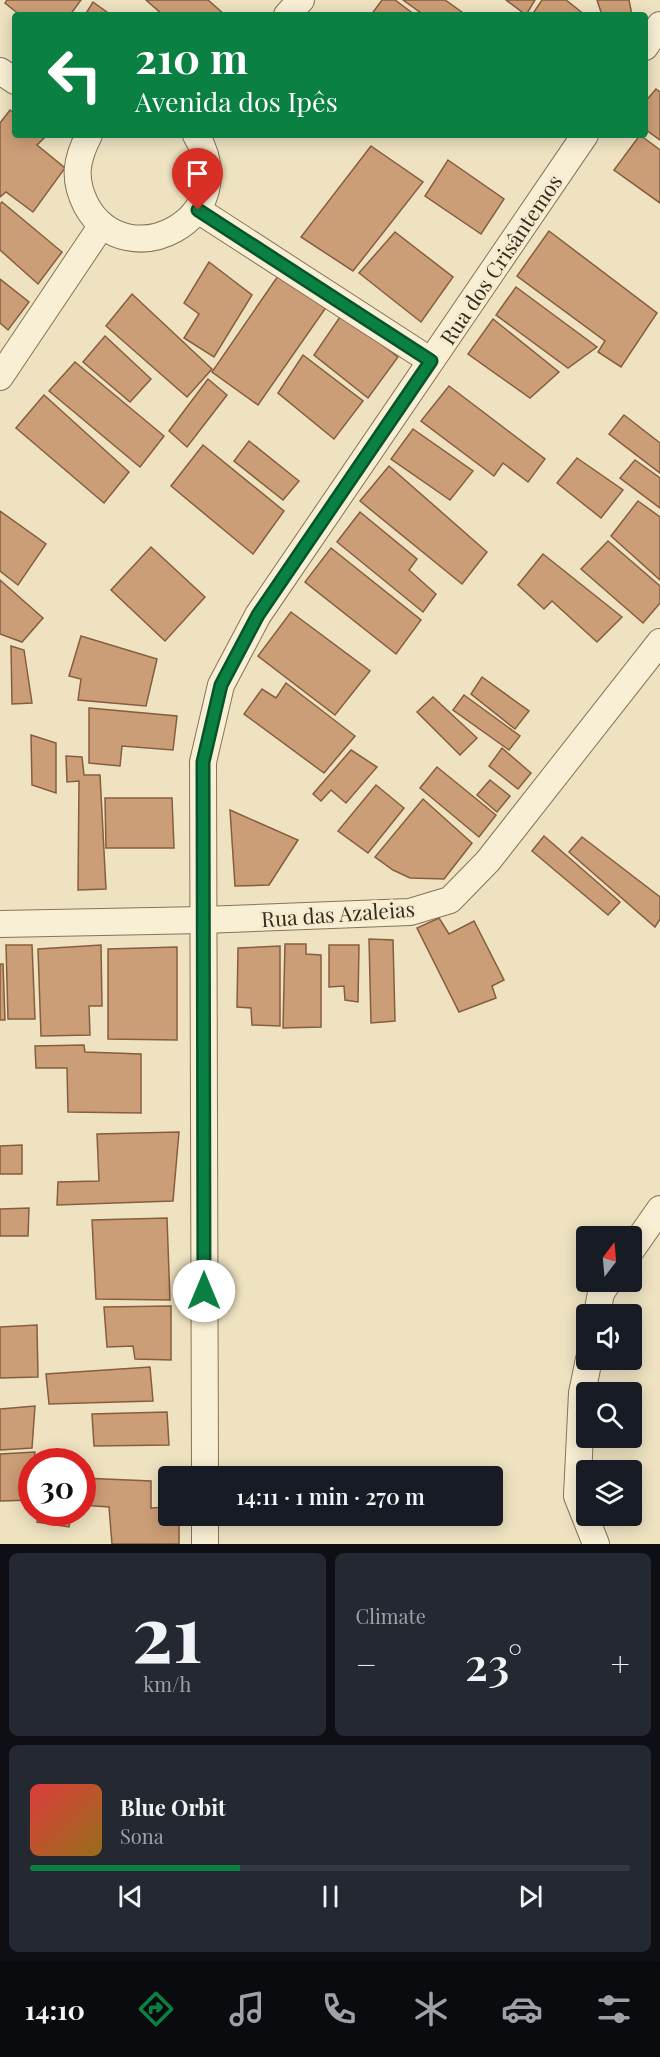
<!DOCTYPE html>
<meta charset="utf-8">
<style>
:root{--surface:#171b24;--page:#242831;--text:#f1f3f6;--muted:#9ea1a6;--line:#363941;--accent:#0b8043}
body{margin:0;font-family:"Playfair Display",serif;background:var(--page);color:var(--text);height:100vh;display:flex;flex-direction:column;font-size:22px;white-space:nowrap}
*{box-sizing:border-box;margin:0}
p{font-size:20px;color:var(--muted)}
.icon{flex:none;width:33px;height:33px;fill:none;stroke:currentColor;stroke-width:2;stroke-linecap:round;stroke-linejoin:round}
.map{position:relative;height:1544px;overflow:hidden}
.details{display:flex;flex-direction:column;gap:9px;padding:9px;background:#0d0f14;flex:1}
.details>*{flex:none}
.hud{position:absolute;left:12px;top:12px;width:636px;height:126px;border-radius:6px;box-shadow:0 3px 15px #0003;background:#0b8043;color:#fff;overflow:hidden}
.needle{width:39px;rotate:16deg}
.controls{position:absolute;left:576px;top:1226px;display:grid;gap:12px}
.controls a{display:grid;place-items:center;width:66px;height:66px;border-radius:6px;background:var(--surface);box-shadow:0 3px 15px #0003;font-size:30px}
.speed{position:absolute;left:18px;top:1448px;display:flex;gap:12px;font-size:30px;font-weight:700;text-align:center}
.speed>*{display:grid;place-content:center;width:78px;height:78px;border-radius:50%;background:var(--surface);box-shadow:0 3px 15px #0003;line-height:1}
.speed .limit{border:9px solid #d22;background:#fff;color:#111}
.pin{position:absolute;display:grid;place-items:center;width:51px;height:51px;color:#fff;margin:-62px -26px;border-radius:50% 50% 50% 0;rotate:-45deg;box-shadow:0 0 6px #0007}
.pin .icon{rotate:45deg}
.me{position:absolute;width:66px;margin:-33px;rotate:0deg;stroke-linejoin:round;filter:drop-shadow(0 0 4px #0008)}
.turn{display:flex;align-items:center;gap:21px;height:126px;padding:0 24px;font-size:27px}
.turn .icon{width:78px;height:78px;stroke-width:2.5}
.turn b{display:block;font-size:42px;line-height:51px}
.big{font-size:45px;font-weight:600;line-height:1.1}
.details .card{flex:1;display:flex;flex-direction:column;justify-content:center;gap:9px;min-width:0;padding:0 21px;border-radius:9px;background:var(--page)}
.details .dial{align-items:center;gap:0}
.dial b{font-size:78px;line-height:1}
.song{display:flex;align-items:center;gap:18px}
.cover{width:72px;height:72px;border-radius:9px;background:linear-gradient(135deg,hsl(0 70% 55%),hsl(40 70% 35%))}
.played{height:6px;border-radius:3px;background:linear-gradient(90deg,var(--accent) 35%,var(--line) 35%)}
.keys{display:flex;justify-content:space-around;direction:ltr}
.heat{display:flex;justify-content:space-between;align-items:center;font-size:33px;direction:ltr}
.details .tiles{flex:1;display:grid;gap:9px;grid-template-columns:1fr 1fr}
.card:last-child{grid-column:span 2}
.trip{position:absolute;left:158px;top:1466px;width:345px;height:60px;border-radius:6px;background:var(--surface);box-shadow:0 3px 15px #0003;font-weight:600;line-height:60px;text-align:center}
.tab-bar{display:flex;height:96px;justify-content:space-around;align-items:center;background:#090b0e;color:var(--muted)}
.tab-bar .icon{width:42px;height:42px}
.tab-bar .selected{color:var(--accent)}
.tab-bar b{font-size:27px;color:var(--text)}
.map>svg:first-child{display:block}
.building{fill:#cc9e77;stroke:#865e3e;stroke-width:1.5}
.lines{fill:none;stroke-linecap:round;stroke-linejoin:round}
.street-casing{stroke:#877359;stroke-width:28}
.street{stroke:#f9efd4;stroke-width:26}
.route-casing{stroke:#07532c;stroke-width:15}
.route{stroke:#0b8043;stroke-width:10}
.labels{text-anchor:middle;dominant-baseline:central;stroke-width:6;stroke-linejoin:round;paint-order:stroke}
.street-label{font-size:21px;fill:#372b1d;stroke:#f5ecd0}
</style>
<div class="map">
<svg width="660" height="1544" viewBox="0 0 660 1544">
<rect width="100%" height="100%" fill="#eee2c1"/>
<!-- building -->
<g class="building">
<polygon points="7,0 81,0 70,15 20,15 5,3"/>
<polygon points="146,0 208,0 225,15 163,15"/>
<polygon points="382,0 395,0 415,15 371,15"/>
<polygon points="403,0 445,0 466,15 424,15"/>
<polygon points="506,0 535,0 526,15"/>
<polygon points="542,0 566,0 585,15 532,15"/>
<polygon points="597,0 629,0 632,15 602,15"/>
<polygon points="93,2 111,15 85,15"/>
<polygon points="656,89 660,92 660,140 645,129 645,102"/>
<polygon points="10,110 15,114 15,135 42,135 45,137 37,145 65,168 33,212 6,192 0,197 0,123"/>
<polygon points="640,135 660,150 660,203 614,170"/>
<polygon points="371,146 423,182 353,271 301,237"/>
<polygon points="448,160 504,199 481,234 425,196"/>
<polygon points="2,202 62,252 38,284 0,250 0,204"/>
<polygon points="549,231 657,313 621,367 598,352 605,341 517,276"/>
<polygon points="395,232 453,277 421,322 359,273"/>
<polygon points="209,262 252,295 214,357 184,338 199,314 184,303"/>
<polygon points="278,276 327,306 258,405 212,372"/>
<polygon points="0,279 29,302 8,330 0,323"/>
<polygon points="516,287 597,347 568,368 496,315"/>
<polygon points="132,294 212,369 187,397 106,326"/>
<polygon points="342,314 398,357 368,398 314,355"/>
<polygon points="493,319 559,372 530,398 468,354"/>
<polygon points="105,336 151,379 130,402 83,362"/>
<polygon points="303,355 363,401 334,439 278,393"/>
<polygon points="75,362 164,436 140,467 49,391"/>
<polygon points="208,379 227,395 187,447 169,431"/>
<polygon points="449,386 545,459 528,482 503,463 494,476 421,421"/>
<polygon points="44,395 129,472 104,503 16,428"/>
<polygon points="624,415 660,443 660,473 609,434"/>
<polygon points="413,429 473,471 450,500 391,459"/>
<polygon points="249,441 299,481 283,500 234,461"/>
<polygon points="203,445 284,511 253,554 171,486"/>
<polygon points="577,458 623,490 601,518 557,483"/>
<polygon points="635,460 660,478 660,508 620,478"/>
<polygon points="389,466 487,552 462,584 360,501"/>
<polygon points="638,501 660,517 660,580 611,536"/>
<polygon points="0,511 46,544 18,585 0,571"/>
<polygon points="360,512 417,559 409,570 436,594 423,612 337,542"/>
<polygon points="608,541 660,586 660,603 643,623 581,569"/>
<polygon points="151,547 205,597 165,641 111,590"/>
<polygon points="331,548 421,620 396,654 305,582"/>
<polygon points="543,554 622,617 597,642 552,601 544,609 518,585"/>
<polygon points="0,580 43,618 22,642 0,634"/>
<polygon points="291,612 370,671 335,715 258,656"/>
<polygon points="81,636 157,659 146,706 78,700 81,679 69,676"/>
<polygon points="11,646 24,650 32,703 12,704"/>
<polygon points="482,677 529,711 515,729 471,694"/>
<polygon points="286,683 355,736 324,773 244,714 262,689 276,698"/>
<polygon points="464,695 520,736 509,750 453,710"/>
<polygon points="433,697 477,738 460,755 417,712"/>
<polygon points="89,708 177,716 173,750 122,746 120,766 89,763"/>
<polygon points="31,735 56,743 56,793 32,785"/>
<polygon points="502,748 531,773 518,789 489,766"/>
<polygon points="351,750 377,767 346,803 331,790 321,801 313,794"/>
<polygon points="66,756 82,757 84,775 100,775 106,889 78,890 79,781 67,782"/>
<polygon points="437,767 496,815 479,837 420,788"/>
<polygon points="490,780 510,796 497,812 477,795"/>
<polygon points="376,785 404,808 368,853 338,831"/>
<polygon points="105,798 172,798 174,848 106,848"/>
<polygon points="423,799 472,843 444,879 410,878 393,870 375,857"/>
<polygon points="230,810 298,840 269,885 235,886"/>
<polygon points="544,836 620,902 608,915 532,851"/>
<polygon points="582,837 660,897 660,919 655,927 569,852"/>
<polygon points="439,918 449,934 474,921 504,980 492,986 496,998 459,1012 417,928"/>
<polygon points="369,939 393,940 395,1021 371,1023"/>
<polygon points="285,944 306,944 306,954 321,955 321,1027 283,1028"/>
<polygon points="6,945 32,945 35,1019 8,1019"/>
<polygon points="101,945 102,1006 89,1006 90,1035 41,1036 38,949"/>
<polygon points="329,945 359,945 358,1002 345,1000 344,986 329,987"/>
<polygon points="280,946 280,1026 252,1025 251,1008 237,1007 238,948"/>
<polygon points="177,947 177,1040 108,1039 108,949"/>
<polygon points="0,964 3,964 5,1020 0,1020"/>
<polygon points="84,1045 85,1052 141,1054 141,1113 68,1112 67,1068 36,1068 35,1046"/>
<polygon points="179,1132 173,1201 57,1205 58,1182 99,1181 97,1134"/>
<polygon points="22,1145 22,1174 0,1174 0,1146"/>
<polygon points="29,1208 28,1236 0,1236 0,1209"/>
<polygon points="167,1218 170,1300 96,1299 92,1220"/>
<polygon points="171,1306 171,1360 135,1359 133,1346 107,1347 104,1307"/>
<polygon points="37,1325 38,1377 0,1378 0,1327"/>
<polygon points="150,1367 153,1401 49,1404 46,1374"/>
<polygon points="35,1406 32,1448 0,1450 0,1409"/>
<polygon points="167,1412 169,1445 94,1446 92,1414"/>
<polygon points="35,1452 34,1461 32,1461 32,1500 0,1501 0,1454"/>
<polygon points="82,1478 151,1481 151,1508 168,1507 168,1515 179,1515 179,1544 112,1544 109,1507 82,1505"/>
<polygon points="38,1512 72,1512 69,1527 37,1522"/>
</g>
<g class="lines">
<!-- street casing -->
<g class="street-casing">
<g id="street">
<polyline points="287,15 301,0"/>
<polyline points="645,47 660,25"/>
<polyline points="0,71 15,81"/>
<path d="M89,135c-13,25 -16,44 -3,70 40,74 160,14 110,-70"/>
<polyline points="198,210 431,361"/>
<polyline points="0,377 102,225"/>
<polyline points="0,924 203,920 410,912 450,900 488,861 660,642"/>
<polyline points="632,1249 660,1209"/>
<polyline points="597,1314 601,1293 609,1281"/>
<polyline points="589,1359 582,1393 577,1496 596,1544"/>
<polyline points="205,1476 203,762 221,685 258,615 585,135"/>
<polyline points="205,1515 205,1544"/>
</g>
</g>
<!-- street -->
<use href="#street" class="street"/>
</g>
<g class="lines">
<!-- route casing -->
<g class="route-casing">
<polyline id="route" points="198,210 431,361 258,615 221,685 203,762 204,1291"/>
</g>
<!-- route -->
<use href="#route" class="route"/>
</g>
<g class="labels">
<!-- street labels -->
<g class="street-label">
<text transform="translate(500 259) rotate(-56)">Rua dos Crisântemos</text>
<text transform="translate(338 913) rotate(-4)">Rua das Azaleias</text>
</g>
</g>
</svg>
<div class="controls">
<a><svg class="needle" viewBox="-14 -14 28 28"><path d="M0-13l5 13h-10z" fill="#e53935"/><path d="M0 13l5-13h-10z" fill="#9ea1a6"/></svg></a>
<a><svg class="icon" aria-label="sound" viewBox="0 0 24 24"><path d="M4 9h4l5-4v14l-5-4H4zM17 9q2 3 0 6"/></svg></a>
<a><svg class="icon" aria-label="search" viewBox="0 0 24 24"><circle cx="10" cy="10" r="6"/><path d="M15 15l6 6"/></svg></a>
<a><svg class="icon" aria-label="layers" viewBox="0 0 24 24"><path d="M12 4l9 5-9 5-9-5zM3 14l9 5 9-5"/></svg></a>
</div>
<div class="speed"><div class="limit">30</div></div>
<div class="pin" style="left:198px;top:210px;background:#d93025"><svg class="icon" aria-label="arrive" viewBox="0 0 24 24"><path d="M6 21V4h12l-3 4 3 4H6"/></svg></div>
<svg class="me" style="left:204px;top:1291px" viewBox="-20 -20 40 40"><circle r="19" fill="#fff"/><path d="M0-13L10 11 0 6-10 11z" fill="#0b8043"/></svg>
<div class="trip">14:11 · 1 min · 270 m</div>
<div class="hud">
<div class="turn"><svg class="icon" aria-label="left" viewBox="0 0 24 24"><path d="M17 20v-9H6M10 6l-5 5 5 5"/></svg><div><b>210 m</b>Avenida dos Ipês</div></div>
</div>
</div>
<section class="details">
<div class="tiles">
<div class="card dial"><b>21</b><p>km/h</p></div>
<div class="card"><p>Climate</p>
<div class="heat"><a>−</a><b class="big">23°</b><a>+</a></div>
</div>
<div class="card">
<div class="song"><i class="cover"></i><div><b>Blue Orbit</b><p>Sona</p></div></div>
<div class="played"></div>
<div class="keys"><svg class="icon" aria-label="previous" viewBox="0 0 24 24"><path d="M18 5L8 12l10 7zM5 5v14"/></svg><svg class="icon" aria-label="pause" viewBox="0 0 24 24"><path d="M8 5v14M16 5v14"/></svg><svg class="icon" aria-label="next" viewBox="0 0 24 24"><path d="M6 5l10 7-10 7zM19 5v14"/></svg></div>
</div>
</div>
</section>
<nav class="tab-bar">
<b>14:10</b>
<svg class="icon selected" aria-label="directions" viewBox="0 0 24 24"><path d="M12 3l9 9-9 9-9-9zM9 14v-3h6M13 9l2 2-2 2"/></svg>
<svg class="icon" aria-label="music" viewBox="0 0 24 24"><path d="M9 18V5l10-2v13"/><circle cx="6" cy="18" r="3"/><circle cx="16" cy="16" r="3"/></svg>
<svg class="icon" aria-label="phone" viewBox="0 0 24 24"><path d="M5 4h4l2 5-3 2q2 4 5 5l2-3 5 2v4C11 20 4 13 5 4z"/></svg>
<svg class="icon" aria-label="climate" viewBox="0 0 24 24"><path d="M12 3v18M4 7l16 10M4 17L20 7"/></svg>
<svg class="icon" aria-label="car" viewBox="0 0 24 24"><path d="M5 17H2v-5l4-1 3-4h7l3 4 3 1v5h-3M9 17h6M6 11h13"/><circle cx="7" cy="17" r="2"/><circle cx="17" cy="17" r="2"/></svg>
<svg class="icon" aria-label="filters" viewBox="0 0 24 24"><path d="M4 7h16M4 17h16"/><circle cx="9" cy="7" r="2"/><circle cx="15" cy="17" r="2"/></svg>
</nav>
